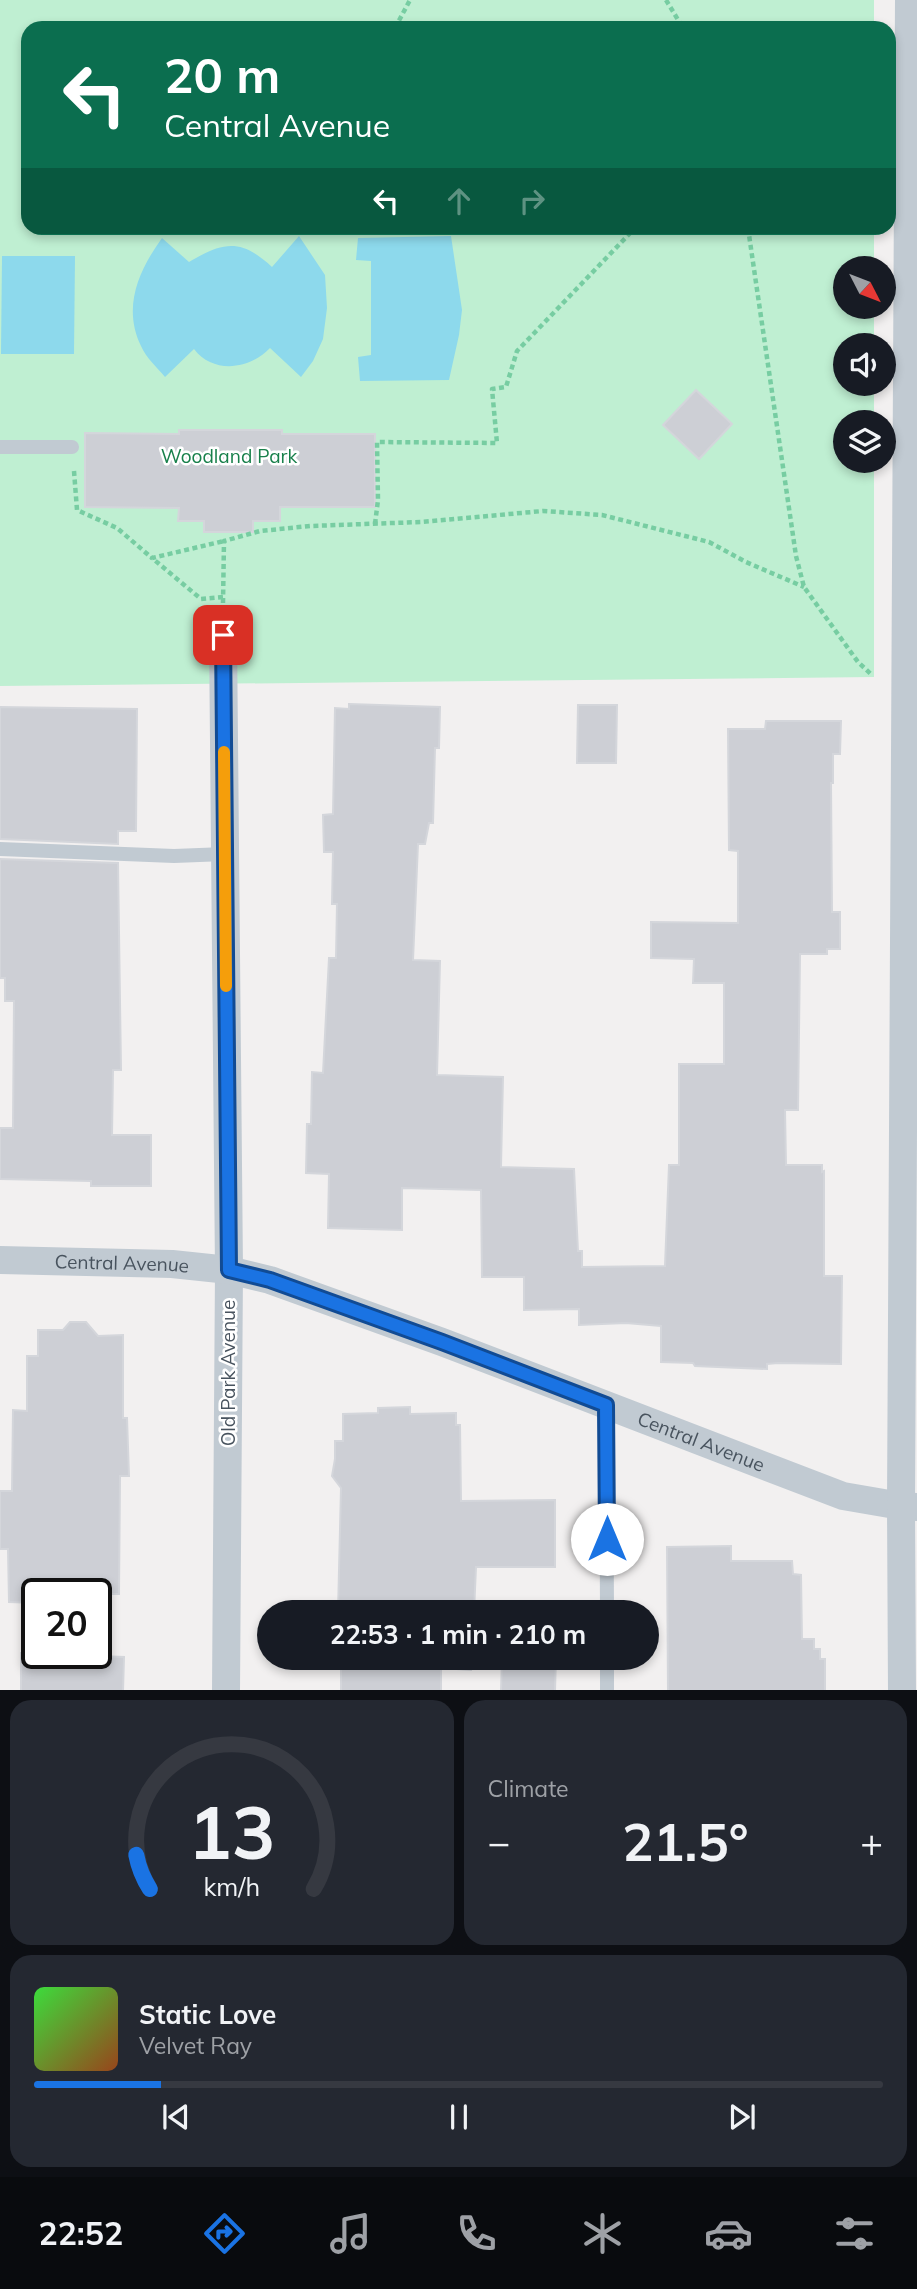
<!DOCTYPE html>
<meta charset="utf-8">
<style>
:root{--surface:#171b24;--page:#242831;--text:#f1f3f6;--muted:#9ea1a6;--line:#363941;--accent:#1a73e3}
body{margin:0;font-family:Mulish,sans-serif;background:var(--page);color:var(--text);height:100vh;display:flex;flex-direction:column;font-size:26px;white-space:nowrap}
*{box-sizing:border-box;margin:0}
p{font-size:23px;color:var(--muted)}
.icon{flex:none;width:38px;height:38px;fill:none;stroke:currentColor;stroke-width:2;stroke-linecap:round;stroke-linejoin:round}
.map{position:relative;height:1690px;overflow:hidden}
.panel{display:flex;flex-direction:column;gap:10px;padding:10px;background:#0d0f14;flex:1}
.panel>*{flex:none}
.top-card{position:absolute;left:21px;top:21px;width:875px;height:214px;border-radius:21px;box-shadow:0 4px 10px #0003;background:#0b6e4f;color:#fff;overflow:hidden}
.needle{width:46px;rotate:132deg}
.buttons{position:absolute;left:833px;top:256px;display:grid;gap:14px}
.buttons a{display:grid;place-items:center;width:63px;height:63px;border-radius:50%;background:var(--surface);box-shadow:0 4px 10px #0003;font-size:35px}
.speed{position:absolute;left:21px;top:1578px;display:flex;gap:14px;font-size:35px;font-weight:700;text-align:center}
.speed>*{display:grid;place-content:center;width:91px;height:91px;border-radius:50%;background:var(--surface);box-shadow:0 4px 10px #0003;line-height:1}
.speed .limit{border:4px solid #111;border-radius:10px;background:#fff;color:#111}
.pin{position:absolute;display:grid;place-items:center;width:60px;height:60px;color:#fff;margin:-30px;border-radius:14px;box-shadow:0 4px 10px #0006}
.me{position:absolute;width:77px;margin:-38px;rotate:0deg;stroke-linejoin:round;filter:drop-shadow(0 0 5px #0008)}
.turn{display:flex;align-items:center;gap:24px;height:147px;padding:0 28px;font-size:32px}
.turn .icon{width:91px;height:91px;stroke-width:2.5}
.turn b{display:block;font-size:49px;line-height:60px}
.lanes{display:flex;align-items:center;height:66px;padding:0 28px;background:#0003;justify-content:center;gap:35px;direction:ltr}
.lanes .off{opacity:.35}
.big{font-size:52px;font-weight:700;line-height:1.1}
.panel .widget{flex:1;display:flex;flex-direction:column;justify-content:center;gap:10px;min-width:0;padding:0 24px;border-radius:21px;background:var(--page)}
.panel .dial{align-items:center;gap:0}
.dial svg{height:182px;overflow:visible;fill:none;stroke:var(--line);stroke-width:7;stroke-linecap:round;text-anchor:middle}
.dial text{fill:var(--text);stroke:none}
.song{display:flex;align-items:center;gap:21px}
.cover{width:84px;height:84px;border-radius:10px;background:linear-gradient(135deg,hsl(120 70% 55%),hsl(20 70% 35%))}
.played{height:7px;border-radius:4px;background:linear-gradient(90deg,var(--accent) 15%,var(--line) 15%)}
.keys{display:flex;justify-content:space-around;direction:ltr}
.heat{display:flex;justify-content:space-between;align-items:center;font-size:38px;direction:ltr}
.panel .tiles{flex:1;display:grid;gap:10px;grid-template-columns:1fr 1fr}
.widget:last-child{grid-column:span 2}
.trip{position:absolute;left:257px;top:1600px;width:402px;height:70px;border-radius:35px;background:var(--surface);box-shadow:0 4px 10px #0003;font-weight:700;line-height:70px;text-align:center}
.tab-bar{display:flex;height:112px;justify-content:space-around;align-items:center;background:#090b0e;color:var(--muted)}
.tab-bar .icon{width:49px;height:49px}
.tab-bar .selected{color:var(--accent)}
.tab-bar b{font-size:32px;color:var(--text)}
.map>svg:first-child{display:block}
.green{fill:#bfefd2}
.water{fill:#8dd9ec}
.building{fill:#cdcfd5;stroke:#d4d6db;stroke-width:2}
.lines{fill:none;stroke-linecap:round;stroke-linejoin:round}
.path{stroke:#77cda2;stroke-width:4.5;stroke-dasharray:5 3.5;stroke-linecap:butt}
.service{stroke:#c1cad2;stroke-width:14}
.minor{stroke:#c1cad2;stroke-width:28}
.route-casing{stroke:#114b94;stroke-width:18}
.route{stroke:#1a73e3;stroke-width:12}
.slow{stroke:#f59e0b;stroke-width:12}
.labels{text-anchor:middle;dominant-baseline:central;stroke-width:5;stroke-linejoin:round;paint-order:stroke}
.park-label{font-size:19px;fill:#18804b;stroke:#fff}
.street-label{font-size:19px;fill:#48535e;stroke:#fff}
</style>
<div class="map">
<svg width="917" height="1691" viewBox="0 0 917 1691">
<rect width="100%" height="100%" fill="#f2f0f0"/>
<!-- green -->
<polygon class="green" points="0,0 874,0 874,28 28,28 28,228 874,228 874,268 845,268 845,306 874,306 874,345 845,345 845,383 874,383 874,422 845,422 845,460 874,460 874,677 0,686"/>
<!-- water -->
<g class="water">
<path d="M299,236l26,39 2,33 -4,31 -10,22 -12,16 -31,-29c-21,22 -57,26 -76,1l-29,28c-8,-10 -19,-19 -24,-31 -19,-39 -2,-76 21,-108l27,24c34,-20 52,-24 83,5z"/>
<polygon points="451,236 462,310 459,335 449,380 360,381 358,357 371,355 371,261 356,260 358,238"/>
<polygon points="2,256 75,256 74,354 1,354"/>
</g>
<!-- building -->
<g class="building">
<polygon points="696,390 732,424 699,459 663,425"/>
<polygon points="179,430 282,430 282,434 375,434 375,507 280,507 280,521 253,521 253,532 204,532 204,521 178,521 179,508 85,507 85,433 179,434"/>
<polygon points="349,704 440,707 439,748 435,748 433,823 429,823 425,844 418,844 413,960 440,961 437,1075 503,1077 501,1167 574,1169 578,1251 582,1251 582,1267 665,1266 669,1165 679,1165 679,1064 724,1064 724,983 693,983 694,959 651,958 651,922 738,923 738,851 729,850 728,729 765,729 766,721 841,721 840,754 833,754 833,783 831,783 832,912 840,912 840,949 827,949 827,954 800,954 798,1110 785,1110 786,1165 822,1165 822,1172 824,1171 824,1276 842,1276 841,1364 778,1363 767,1364 767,1369 695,1366 693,1363 661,1362 661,1326 626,1323 579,1325 579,1309 524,1310 524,1277 482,1277 481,1190 402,1188 402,1230 328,1228 329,1174 306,1173 307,1124 311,1124 312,1072 323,1073 329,958 336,958 337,904 332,904 333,852 324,852 323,815 333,814 335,708 349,709"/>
<polygon points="578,705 617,705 616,763 577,763"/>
<polygon points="0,707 137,709 136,831 118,831 118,844 0,839"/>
<polygon points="0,859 118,863 121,1070 113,1070 112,1135 151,1135 151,1186 91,1186 91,1181 0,1179 0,1128 13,1128 14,1001 5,1001 5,978 0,978"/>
<polygon points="70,1322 86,1322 98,1336 123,1335 123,1418 127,1418 129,1476 120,1476 119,1594 37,1594 37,1603 9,1602 8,1549 0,1549 0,1491 12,1491 13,1410 27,1411 27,1356 38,1356 38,1330 63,1330"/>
<polygon points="410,1407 410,1414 456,1413 456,1425 460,1425 461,1501 555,1500 555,1567 476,1567 474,1612 338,1612 341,1488 332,1476 335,1459 335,1441 343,1441 343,1414 378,1413 378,1408"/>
<polygon points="731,1546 731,1561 792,1561 793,1574 801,1575 802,1639 814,1639 814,1649 820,1649 820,1659 825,1659 825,1691 668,1691 667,1547"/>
<polygon points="21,1653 124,1657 123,1691 21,1691"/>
<polygon points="341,1657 472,1657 471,1670 441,1668 441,1691 341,1691"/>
<polygon points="502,1657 556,1657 555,1691 501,1691"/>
</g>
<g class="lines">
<!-- path -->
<g class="path">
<polyline points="666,0 683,28"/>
<polyline points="395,28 410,0"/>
<polyline points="759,28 762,22"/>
<polyline points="748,228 796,556 804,587 858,662 872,675"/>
<polyline points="74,471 77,510 117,528 152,558"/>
<polyline points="375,524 378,500 377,442 497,443 492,389 506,387 517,351 635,228"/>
<polyline points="223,597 201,599 152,558 224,541"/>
<polyline points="223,603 224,541 260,531 310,526 421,522 543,511 602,515 709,542 746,562 804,587"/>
</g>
<!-- service -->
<g class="service">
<polyline points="0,447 72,447"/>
<polyline points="0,849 174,856 225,854"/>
<polyline points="606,1404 607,1612"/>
<polyline points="607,1657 607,1691"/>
</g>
<!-- minor -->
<g class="minor">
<polyline points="223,635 229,1270 226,1691"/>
<path id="s1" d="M0,1260l172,4 57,6 41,10 172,62 401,154 58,10 16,1"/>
<polyline points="902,1691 901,1506 909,0"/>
</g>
</g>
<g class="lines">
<!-- route casing -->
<g class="route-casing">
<polyline id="route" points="223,635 229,1270 270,1280 442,1342 606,1405 607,1539"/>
</g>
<!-- route -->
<use href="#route" class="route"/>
<!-- slow -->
<polyline class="slow" points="224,752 226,986"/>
</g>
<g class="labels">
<!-- park labels -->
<g class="park-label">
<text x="229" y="456">Woodland Park</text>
</g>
<!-- street labels -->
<g class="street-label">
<text stroke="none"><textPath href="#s1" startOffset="122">Central Avenue</textPath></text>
<text transform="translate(228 1373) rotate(-90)">Old Park Avenue</text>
<text stroke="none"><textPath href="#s1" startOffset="732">Central Avenue</textPath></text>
</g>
</g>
</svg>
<div class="buttons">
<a><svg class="needle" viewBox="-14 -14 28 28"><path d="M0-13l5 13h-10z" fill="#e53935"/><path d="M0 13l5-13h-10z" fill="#9ea1a6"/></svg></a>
<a><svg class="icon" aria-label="sound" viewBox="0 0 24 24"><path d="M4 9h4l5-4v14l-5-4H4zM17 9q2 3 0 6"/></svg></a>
<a><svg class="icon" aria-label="layers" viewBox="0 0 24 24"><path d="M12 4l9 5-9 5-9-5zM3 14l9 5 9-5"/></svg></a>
</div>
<div class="speed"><div class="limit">20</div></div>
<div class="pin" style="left:223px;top:635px;background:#d93025"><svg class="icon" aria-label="arrive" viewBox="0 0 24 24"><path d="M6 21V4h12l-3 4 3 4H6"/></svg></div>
<svg class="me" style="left:607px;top:1539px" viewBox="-20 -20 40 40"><circle r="19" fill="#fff"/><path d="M0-13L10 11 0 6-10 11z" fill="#1a73e3"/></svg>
<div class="trip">22:53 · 1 min · 210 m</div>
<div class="top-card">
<div class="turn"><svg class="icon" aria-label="left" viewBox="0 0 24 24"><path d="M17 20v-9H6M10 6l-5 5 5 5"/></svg><div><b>20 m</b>Central Avenue</div></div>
<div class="lanes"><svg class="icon" aria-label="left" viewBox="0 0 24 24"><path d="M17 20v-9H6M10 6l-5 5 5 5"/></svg><svg class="icon off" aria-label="ahead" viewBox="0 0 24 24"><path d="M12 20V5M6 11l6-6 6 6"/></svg><svg class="icon off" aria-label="right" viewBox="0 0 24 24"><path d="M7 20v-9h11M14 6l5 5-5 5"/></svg></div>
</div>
</div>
<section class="panel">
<div class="tiles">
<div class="widget dial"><svg viewBox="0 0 100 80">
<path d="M14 69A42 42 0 1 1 86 69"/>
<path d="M14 69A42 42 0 0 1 8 54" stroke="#1a73e3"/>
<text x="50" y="56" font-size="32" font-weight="700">13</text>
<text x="50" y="72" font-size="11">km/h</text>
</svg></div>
<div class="widget"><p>Climate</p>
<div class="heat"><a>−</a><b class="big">21.5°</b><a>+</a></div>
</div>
<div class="widget">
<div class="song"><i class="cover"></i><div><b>Static Love</b><p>Velvet Ray</p></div></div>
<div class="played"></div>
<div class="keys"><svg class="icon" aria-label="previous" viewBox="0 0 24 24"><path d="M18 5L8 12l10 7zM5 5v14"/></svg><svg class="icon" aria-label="pause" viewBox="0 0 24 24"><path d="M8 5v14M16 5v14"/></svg><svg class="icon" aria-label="next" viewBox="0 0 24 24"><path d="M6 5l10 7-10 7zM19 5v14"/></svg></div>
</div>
</div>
</section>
<nav class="tab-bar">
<b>22:52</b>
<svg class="icon selected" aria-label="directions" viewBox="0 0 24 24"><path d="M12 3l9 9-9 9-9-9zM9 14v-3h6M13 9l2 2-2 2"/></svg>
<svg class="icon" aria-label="music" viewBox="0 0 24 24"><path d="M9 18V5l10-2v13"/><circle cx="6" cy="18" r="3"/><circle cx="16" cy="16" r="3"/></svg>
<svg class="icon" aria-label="phone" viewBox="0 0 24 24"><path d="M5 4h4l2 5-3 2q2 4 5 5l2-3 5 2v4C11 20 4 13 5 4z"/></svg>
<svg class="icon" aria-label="climate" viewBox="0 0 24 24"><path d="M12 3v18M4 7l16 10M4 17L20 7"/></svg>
<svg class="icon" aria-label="car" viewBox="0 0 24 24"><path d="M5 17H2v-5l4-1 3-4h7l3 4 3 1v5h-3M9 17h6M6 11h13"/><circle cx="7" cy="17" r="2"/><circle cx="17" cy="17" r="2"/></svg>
<svg class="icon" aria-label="filters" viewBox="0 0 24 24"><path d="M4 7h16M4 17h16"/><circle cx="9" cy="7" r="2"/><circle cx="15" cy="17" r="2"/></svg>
</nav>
